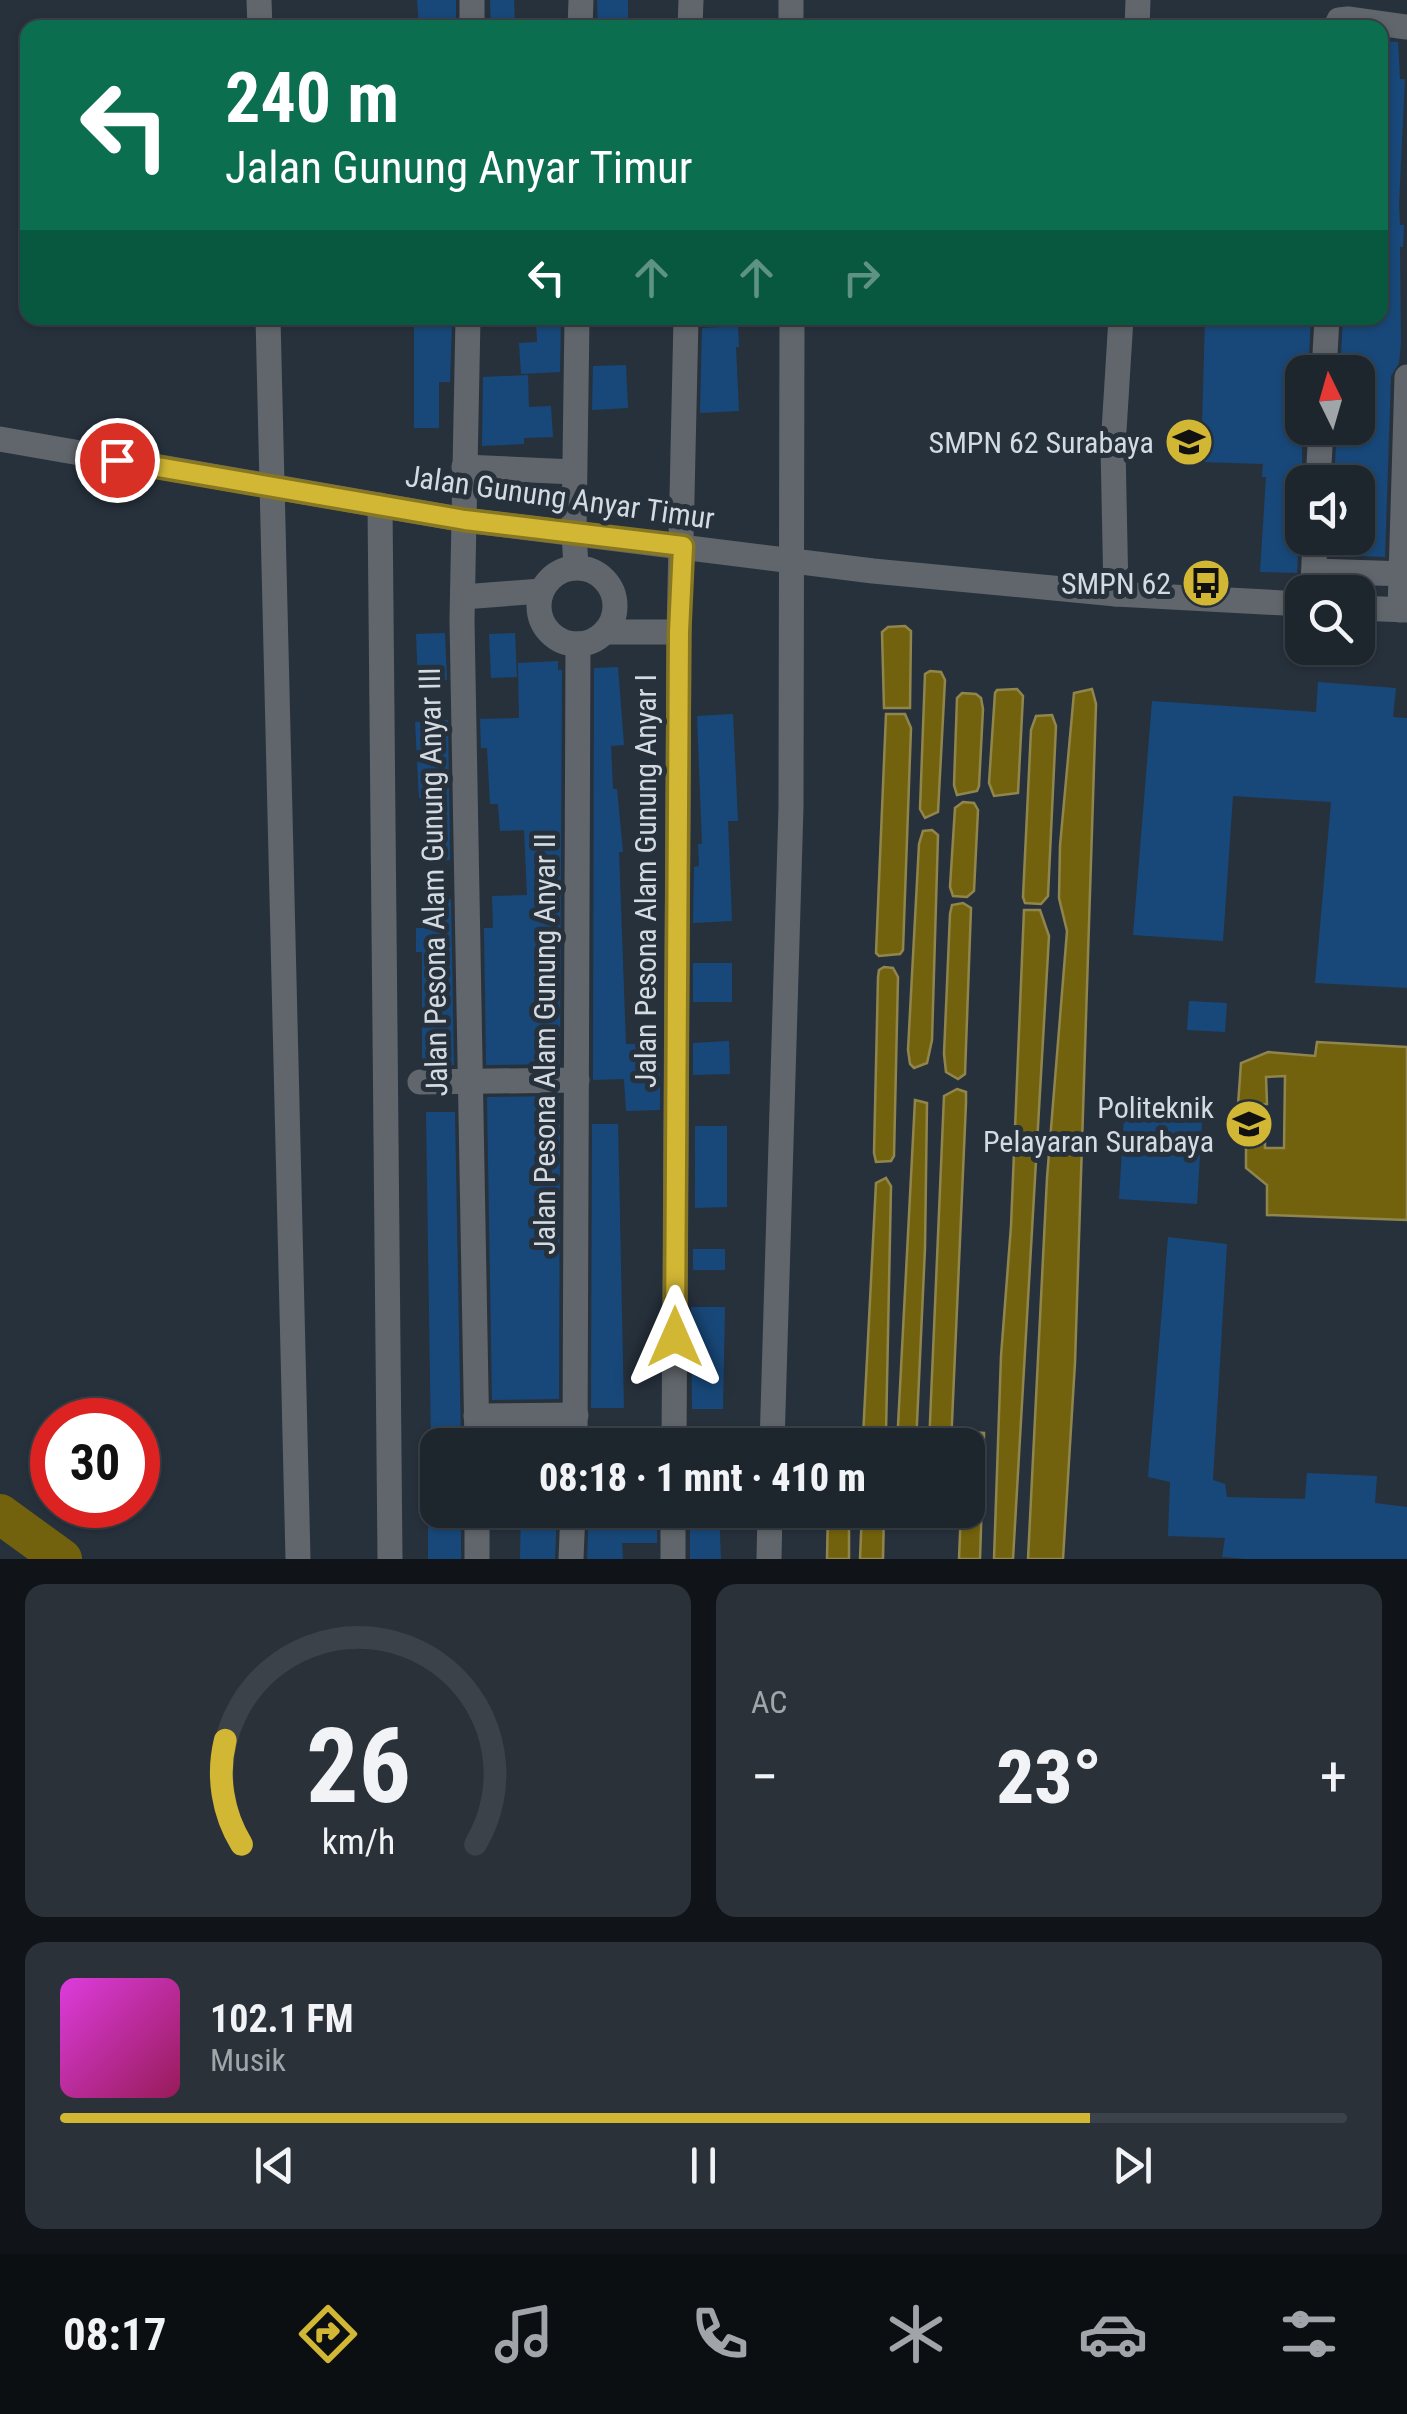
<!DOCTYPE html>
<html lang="id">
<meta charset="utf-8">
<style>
:root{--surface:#1d252d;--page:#2a3139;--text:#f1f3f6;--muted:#a0a5aa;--line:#3b4249;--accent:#d2b735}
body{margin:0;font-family:"Roboto Condensed",sans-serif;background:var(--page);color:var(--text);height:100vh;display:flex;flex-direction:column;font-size:38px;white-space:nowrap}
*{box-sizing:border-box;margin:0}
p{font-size:32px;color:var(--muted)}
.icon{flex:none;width:55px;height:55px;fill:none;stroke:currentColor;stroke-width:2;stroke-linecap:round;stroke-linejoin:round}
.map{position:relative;height:1559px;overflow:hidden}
.details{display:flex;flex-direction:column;gap:25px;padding:25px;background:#101419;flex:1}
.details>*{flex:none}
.banner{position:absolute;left:20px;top:20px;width:1368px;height:305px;border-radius:20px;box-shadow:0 2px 8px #0004,0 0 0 2px var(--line);background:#0b6e4f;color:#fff;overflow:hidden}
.needle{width:65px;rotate:355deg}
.buttons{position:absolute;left:1285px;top:355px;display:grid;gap:20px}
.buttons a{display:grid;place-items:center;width:90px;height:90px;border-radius:20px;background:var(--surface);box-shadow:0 2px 8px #0004,0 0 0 2px var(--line);font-size:50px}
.speed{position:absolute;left:30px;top:1398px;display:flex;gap:20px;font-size:50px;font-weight:700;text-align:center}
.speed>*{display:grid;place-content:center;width:130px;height:130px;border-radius:50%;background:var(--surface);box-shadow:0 2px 8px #0004,0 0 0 2px var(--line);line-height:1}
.speed .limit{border:15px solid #d22;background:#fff;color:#111}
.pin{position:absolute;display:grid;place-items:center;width:85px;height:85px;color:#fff;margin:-42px;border:5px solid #fff;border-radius:50%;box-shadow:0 2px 10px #0007}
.me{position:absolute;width:110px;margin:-55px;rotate:0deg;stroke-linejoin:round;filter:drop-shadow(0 0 8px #0008)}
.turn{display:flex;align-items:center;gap:35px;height:210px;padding:0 40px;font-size:45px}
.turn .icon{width:130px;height:130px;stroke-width:2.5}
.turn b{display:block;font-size:70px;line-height:85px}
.lanes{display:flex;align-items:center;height:95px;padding:0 40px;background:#0003;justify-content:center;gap:50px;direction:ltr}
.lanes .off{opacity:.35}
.big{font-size:75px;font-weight:800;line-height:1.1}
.details .tile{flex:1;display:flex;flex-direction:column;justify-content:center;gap:15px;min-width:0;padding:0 35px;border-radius:20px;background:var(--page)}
.details .dial{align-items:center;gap:0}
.dial svg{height:260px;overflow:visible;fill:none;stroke:var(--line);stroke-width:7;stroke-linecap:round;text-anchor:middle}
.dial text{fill:var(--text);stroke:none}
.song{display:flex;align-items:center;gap:30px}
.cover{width:120px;height:120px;border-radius:15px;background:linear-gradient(135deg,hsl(300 70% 55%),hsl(330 70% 35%))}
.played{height:10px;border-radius:5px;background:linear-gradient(90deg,var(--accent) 80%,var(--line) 80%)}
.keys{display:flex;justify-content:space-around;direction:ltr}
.heat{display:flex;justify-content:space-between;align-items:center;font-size:55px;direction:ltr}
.details .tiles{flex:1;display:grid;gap:25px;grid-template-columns:1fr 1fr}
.tile:last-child{grid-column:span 2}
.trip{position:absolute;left:420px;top:1428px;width:565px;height:100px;border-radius:20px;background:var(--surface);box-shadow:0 2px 8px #0004,0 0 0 2px var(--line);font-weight:800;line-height:100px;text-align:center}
.tabs{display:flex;height:160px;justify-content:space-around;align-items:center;background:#0c0f12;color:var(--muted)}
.tabs .icon{width:70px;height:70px}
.tabs .on{color:var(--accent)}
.tabs b{font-size:45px;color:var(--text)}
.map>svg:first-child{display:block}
.water{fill:#73620d;stroke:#90864d;stroke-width:2.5}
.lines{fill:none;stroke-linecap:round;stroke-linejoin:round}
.river{stroke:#73620d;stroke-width:40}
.building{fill:#184879}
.minor{stroke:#61666c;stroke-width:25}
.route-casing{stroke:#872;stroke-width:25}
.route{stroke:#d2b735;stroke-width:18}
.labels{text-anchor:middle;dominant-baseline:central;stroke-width:10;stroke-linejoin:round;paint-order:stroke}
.poi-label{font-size:30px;fill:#d4dae1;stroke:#27313c;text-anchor:end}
.street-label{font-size:30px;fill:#d4dae1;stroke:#27313c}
</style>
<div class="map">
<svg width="1407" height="1559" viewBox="0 0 1407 1559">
<rect width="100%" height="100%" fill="#27313c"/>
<!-- water -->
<g class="water">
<polygon points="905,626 911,631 910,708 884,708 882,632 888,627"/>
<polygon points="930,671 941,672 945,680 938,812 925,818 920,809 925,674"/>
<polygon points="1017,689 1023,696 1018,793 994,796 989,783 995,693 997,690"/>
<polygon points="1092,689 1096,704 1075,1363 1063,1559 1028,1559 1047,1178 1067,931 1059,898 1060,846 1074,693"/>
<polygon points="962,693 976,694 981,698 983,709 979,786 977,791 957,795 954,785 957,698"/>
<polygon points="886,714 905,714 911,728 903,950 900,954 879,956 876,953"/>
<polygon points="1052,715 1056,726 1048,896 1041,904 1025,903 1023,897 1031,730 1036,716"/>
<polygon points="963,802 974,803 978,810 974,891 967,897 953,896 950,887 955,808"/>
<polygon points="932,830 938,835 932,1040 927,1063 914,1068 910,1064 908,1050 919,844 923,831"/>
<polygon points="963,903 971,908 965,1074 958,1079 946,1072 944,1054 950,914 952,905"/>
<polygon points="1024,910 1040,910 1049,936 1013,1559 994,1559 1001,1356 1011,1226"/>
<polygon points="884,967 893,968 898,977 894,1156 891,1161 876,1162 874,1153 878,977 879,970"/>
<polygon points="1317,1042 1407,1047 1407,1220 1267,1215 1267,1185 1246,1168 1246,1143 1238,1143 1238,1119 1265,1117 1265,1148 1284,1148 1285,1076 1266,1077 1267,1104 1238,1105 1241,1063 1268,1052 1315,1056"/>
<polygon points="957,1089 966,1092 966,1103 951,1445 929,1445 944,1096"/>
<polygon points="915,1100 927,1103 925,1248 916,1445 897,1445"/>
<polygon points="886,1178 891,1186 886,1433 880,1440 863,1437 876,1183"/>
<polygon points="969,1432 984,1433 984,1437 980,1559 959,1559 961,1510 968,1510 968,1445 964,1445 964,1436"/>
<polygon points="828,1510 849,1510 849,1559 827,1559"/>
<polygon points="862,1510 884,1510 883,1559 860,1559"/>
</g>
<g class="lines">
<!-- river -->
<polyline class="river" points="0,1514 62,1559"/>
</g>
<!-- building -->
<g class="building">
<polygon points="417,0 456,0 456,28 419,28"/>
<polygon points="490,0 514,0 515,28 491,28"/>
<polygon points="597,0 628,0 628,28 598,28"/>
<polygon points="1380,41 1398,42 1400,79 1405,79 1399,205 1400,225 1404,225 1403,247 1400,247 1401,343 1399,363 1391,376 1385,557 1331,555 1331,538 1358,540 1358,482 1334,482 1337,428 1358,428 1358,372 1340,372 1343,318 1380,318"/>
<polygon points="536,318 561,318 560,372 521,374 519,343 537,342"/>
<polygon points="1205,318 1311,318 1308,372 1302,372 1302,528 1299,537 1297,573 1260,572 1266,477 1262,477 1263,464 1201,462"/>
<polygon points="452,323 450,382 439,382 439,428 414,428 414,324"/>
<polygon points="738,326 739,347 736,347 739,411 700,413 702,328"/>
<polygon points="626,365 628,408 592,410 593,366"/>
<polygon points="528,375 529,407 551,406 553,437 524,438 524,444 482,446 483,377"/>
<polygon points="445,633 447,680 418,681 416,634"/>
<polygon points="515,633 517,677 491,678 489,634"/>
<polygon points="558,661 558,670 562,670 560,1064 486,1065 484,928 493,928 492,896 527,895 524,830 500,831 498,804 490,804 487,748 481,748 480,719 519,718 518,663"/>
<polygon points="618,667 624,745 611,746 613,789 617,789 623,852 619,852 626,1044 660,1043 660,1110 626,1111 624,1079 593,1080 593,1077 594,668"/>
<polygon points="1318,682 1396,688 1393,717 1407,718 1407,988 1315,983 1331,802 1233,796 1223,941 1133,935 1152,701 1316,712"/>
<polygon points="733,714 738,821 728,821 732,921 693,923 694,867 699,866 698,844 702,844 697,716"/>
<polygon points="448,720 450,860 429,862 427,833 423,833 421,798 419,798 415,722"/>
<polygon points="451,899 454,1065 422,1066 422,952 416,952 416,928 429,928 428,901"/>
<rect x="693" y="963" width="39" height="39"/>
<polygon points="1189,1001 1227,1003 1225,1032 1187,1030"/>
<polygon points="729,1041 730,1074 693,1075 693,1043"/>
<polygon points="560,1096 559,1399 492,1400 487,1097"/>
<polygon points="426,1112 455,1112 461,1445 431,1445"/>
<polygon points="1124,1118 1202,1122 1197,1204 1119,1199"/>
<polygon points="592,1124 618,1124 624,1408 591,1408"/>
<polygon points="695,1126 727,1126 727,1207 695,1208"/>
<polygon points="1168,1237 1227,1244 1213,1480 1225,1484 1227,1497 1305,1499 1307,1473 1377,1476 1375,1503 1407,1507 1407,1559 1246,1559 1222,1557 1225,1538 1168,1536 1170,1482 1148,1477"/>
<rect x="693" y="1249" width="32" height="21"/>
<polygon points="691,1307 725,1307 723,1409 692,1409"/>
<polygon points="559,1431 559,1445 493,1445 493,1432"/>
<rect x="428" y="1510" width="33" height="49"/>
<polygon points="521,1510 557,1510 555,1559 520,1559"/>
<polygon points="589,1510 622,1510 622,1524 657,1523 657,1543 622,1543 623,1559 587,1559"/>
<polygon points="690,1510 719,1510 721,1559 690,1559"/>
</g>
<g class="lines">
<!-- minor -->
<g class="minor">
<polyline points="259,0 260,28"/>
<polyline points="472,0 472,28"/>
<polyline points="791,0 791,28"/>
<polyline points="580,28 581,0"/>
<polyline points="690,28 691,0"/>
<polyline points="1137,28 1138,0"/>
<polyline points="1335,28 1339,20 1348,19 1407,27"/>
<polyline points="268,318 298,1559"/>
<polyline points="468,318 462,620 477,1445"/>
<polyline points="1324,372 1327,318"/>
<polyline points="0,439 465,520 873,571 1116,594 1302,604"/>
<polyline points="464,467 574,472"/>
<polyline points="1318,482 1321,428"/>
<polyline points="380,505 390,1559"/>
<polyline points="576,567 574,532 577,318"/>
<circle cx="577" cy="606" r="38"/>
<polyline points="1314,571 1407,574"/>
<polyline points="1313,587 1315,538"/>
<polyline points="1116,594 1113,447 1121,318"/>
<polyline points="463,597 541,591"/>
<polyline points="1358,608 1407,610"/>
<polyline points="1400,610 1407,377"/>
<polyline points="605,632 679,632"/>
<polyline points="420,1082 577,1080"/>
<polyline points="476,1416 576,1415"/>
<polyline points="575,1445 578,644"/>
<polyline points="674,1445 679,632 686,318"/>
<polyline points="772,1445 791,807 792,318"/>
<polyline points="477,1510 477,1559"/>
<polyline points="571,1559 573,1510"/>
<polyline points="673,1559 673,1510"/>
<polyline points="769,1559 770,1510"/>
</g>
</g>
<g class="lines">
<!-- route casing -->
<g class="route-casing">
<polyline id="route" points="117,460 465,520 683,546 679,632 675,1337"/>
</g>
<!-- route -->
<use href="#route" class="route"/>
</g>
<!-- icons -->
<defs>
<g id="school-disc" transform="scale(2.5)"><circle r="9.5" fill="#d2b735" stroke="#27313c"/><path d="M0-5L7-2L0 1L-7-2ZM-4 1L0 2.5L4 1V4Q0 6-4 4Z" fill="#111"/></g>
<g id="bus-disc" transform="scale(2.5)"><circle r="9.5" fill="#d2b735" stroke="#27313c"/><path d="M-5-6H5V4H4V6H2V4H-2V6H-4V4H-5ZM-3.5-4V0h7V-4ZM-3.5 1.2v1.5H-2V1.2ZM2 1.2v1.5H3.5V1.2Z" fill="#111"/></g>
<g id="university-disc" transform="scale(2.5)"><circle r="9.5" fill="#d2b735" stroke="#27313c"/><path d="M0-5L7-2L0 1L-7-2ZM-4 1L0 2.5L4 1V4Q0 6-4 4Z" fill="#111"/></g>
</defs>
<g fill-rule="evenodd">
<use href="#school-disc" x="1189" y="442"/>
<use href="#bus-disc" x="1206" y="583"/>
<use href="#university-disc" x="1249" y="1124"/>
</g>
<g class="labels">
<!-- poi labels -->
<g class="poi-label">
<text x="1154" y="442">SMPN 62 Surabaya</text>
<text x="1171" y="583">SMPN 62</text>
<text x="1214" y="1107">Politeknik<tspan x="1214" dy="34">Pelayaran Surabaya</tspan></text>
</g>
<!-- street labels -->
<g class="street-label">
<text transform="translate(560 497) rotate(8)">Jalan Gunung Anyar Timur</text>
<text transform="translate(645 881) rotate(-90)">Jalan Pesona Alam Gunung Anyar I</text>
<text transform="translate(433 882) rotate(-91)">Jalan Pesona Alam Gunung Anyar III</text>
<text transform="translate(544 1044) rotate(-90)">Jalan Pesona Alam Gunung Anyar II</text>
</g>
</g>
</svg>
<div class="buttons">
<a><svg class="needle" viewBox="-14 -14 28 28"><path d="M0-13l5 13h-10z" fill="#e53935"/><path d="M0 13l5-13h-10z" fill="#a0a5aa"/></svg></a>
<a><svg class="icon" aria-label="sound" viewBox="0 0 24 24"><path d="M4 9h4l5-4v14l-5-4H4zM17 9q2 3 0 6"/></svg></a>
<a><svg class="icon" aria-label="search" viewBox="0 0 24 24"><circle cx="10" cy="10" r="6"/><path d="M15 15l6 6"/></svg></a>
</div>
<div class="speed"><div class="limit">30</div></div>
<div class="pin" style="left:117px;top:460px;background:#d93025"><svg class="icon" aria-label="arrive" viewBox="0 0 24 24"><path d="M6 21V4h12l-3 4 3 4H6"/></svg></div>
<svg class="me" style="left:675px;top:1337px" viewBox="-20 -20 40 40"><path d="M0-17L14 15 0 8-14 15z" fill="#d2b735" stroke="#fff" stroke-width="4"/></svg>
<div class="trip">08:18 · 1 mnt · 410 m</div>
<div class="banner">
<div class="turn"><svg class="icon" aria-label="left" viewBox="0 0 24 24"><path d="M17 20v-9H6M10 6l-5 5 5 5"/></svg><div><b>240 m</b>Jalan Gunung Anyar Timur</div></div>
<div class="lanes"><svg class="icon" aria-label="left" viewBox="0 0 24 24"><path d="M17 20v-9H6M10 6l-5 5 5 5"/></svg><svg class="icon off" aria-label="ahead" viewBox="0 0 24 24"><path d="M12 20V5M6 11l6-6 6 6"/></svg><svg class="icon off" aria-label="ahead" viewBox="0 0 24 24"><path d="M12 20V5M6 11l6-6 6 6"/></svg><svg class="icon off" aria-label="right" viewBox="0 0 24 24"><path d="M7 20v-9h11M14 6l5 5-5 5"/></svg></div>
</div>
</div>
<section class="details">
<div class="tiles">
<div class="tile dial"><svg viewBox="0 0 100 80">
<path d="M14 69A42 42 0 1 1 86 69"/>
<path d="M14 69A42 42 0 0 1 9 37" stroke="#d2b735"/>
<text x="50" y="56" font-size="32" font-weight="700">26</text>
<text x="50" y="72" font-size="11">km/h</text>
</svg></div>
<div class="tile"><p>AC</p>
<div class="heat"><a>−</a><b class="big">23°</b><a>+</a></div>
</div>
<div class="tile">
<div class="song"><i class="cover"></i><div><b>102.1 FM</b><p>Musik</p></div></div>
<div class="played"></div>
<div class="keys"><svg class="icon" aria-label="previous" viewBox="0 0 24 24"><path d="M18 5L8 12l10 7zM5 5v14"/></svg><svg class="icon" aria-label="pause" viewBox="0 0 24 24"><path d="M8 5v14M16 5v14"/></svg><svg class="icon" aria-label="next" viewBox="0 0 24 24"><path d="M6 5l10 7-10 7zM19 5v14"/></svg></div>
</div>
</div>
</section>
<nav class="tabs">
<b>08:17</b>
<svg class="icon on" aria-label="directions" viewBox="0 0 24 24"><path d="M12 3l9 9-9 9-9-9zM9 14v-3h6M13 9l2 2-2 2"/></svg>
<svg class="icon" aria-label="music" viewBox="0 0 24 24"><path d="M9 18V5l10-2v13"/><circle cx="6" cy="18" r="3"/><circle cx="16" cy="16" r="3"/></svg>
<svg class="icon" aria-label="phone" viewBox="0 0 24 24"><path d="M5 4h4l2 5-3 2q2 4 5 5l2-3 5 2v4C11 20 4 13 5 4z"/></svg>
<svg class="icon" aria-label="climate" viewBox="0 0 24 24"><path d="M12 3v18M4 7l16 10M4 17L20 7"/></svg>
<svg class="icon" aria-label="car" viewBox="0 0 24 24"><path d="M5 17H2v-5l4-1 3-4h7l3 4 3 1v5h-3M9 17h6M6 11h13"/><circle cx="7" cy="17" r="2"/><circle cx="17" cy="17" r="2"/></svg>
<svg class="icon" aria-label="filters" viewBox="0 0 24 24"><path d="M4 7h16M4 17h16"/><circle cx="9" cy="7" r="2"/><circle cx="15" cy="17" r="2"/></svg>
</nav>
